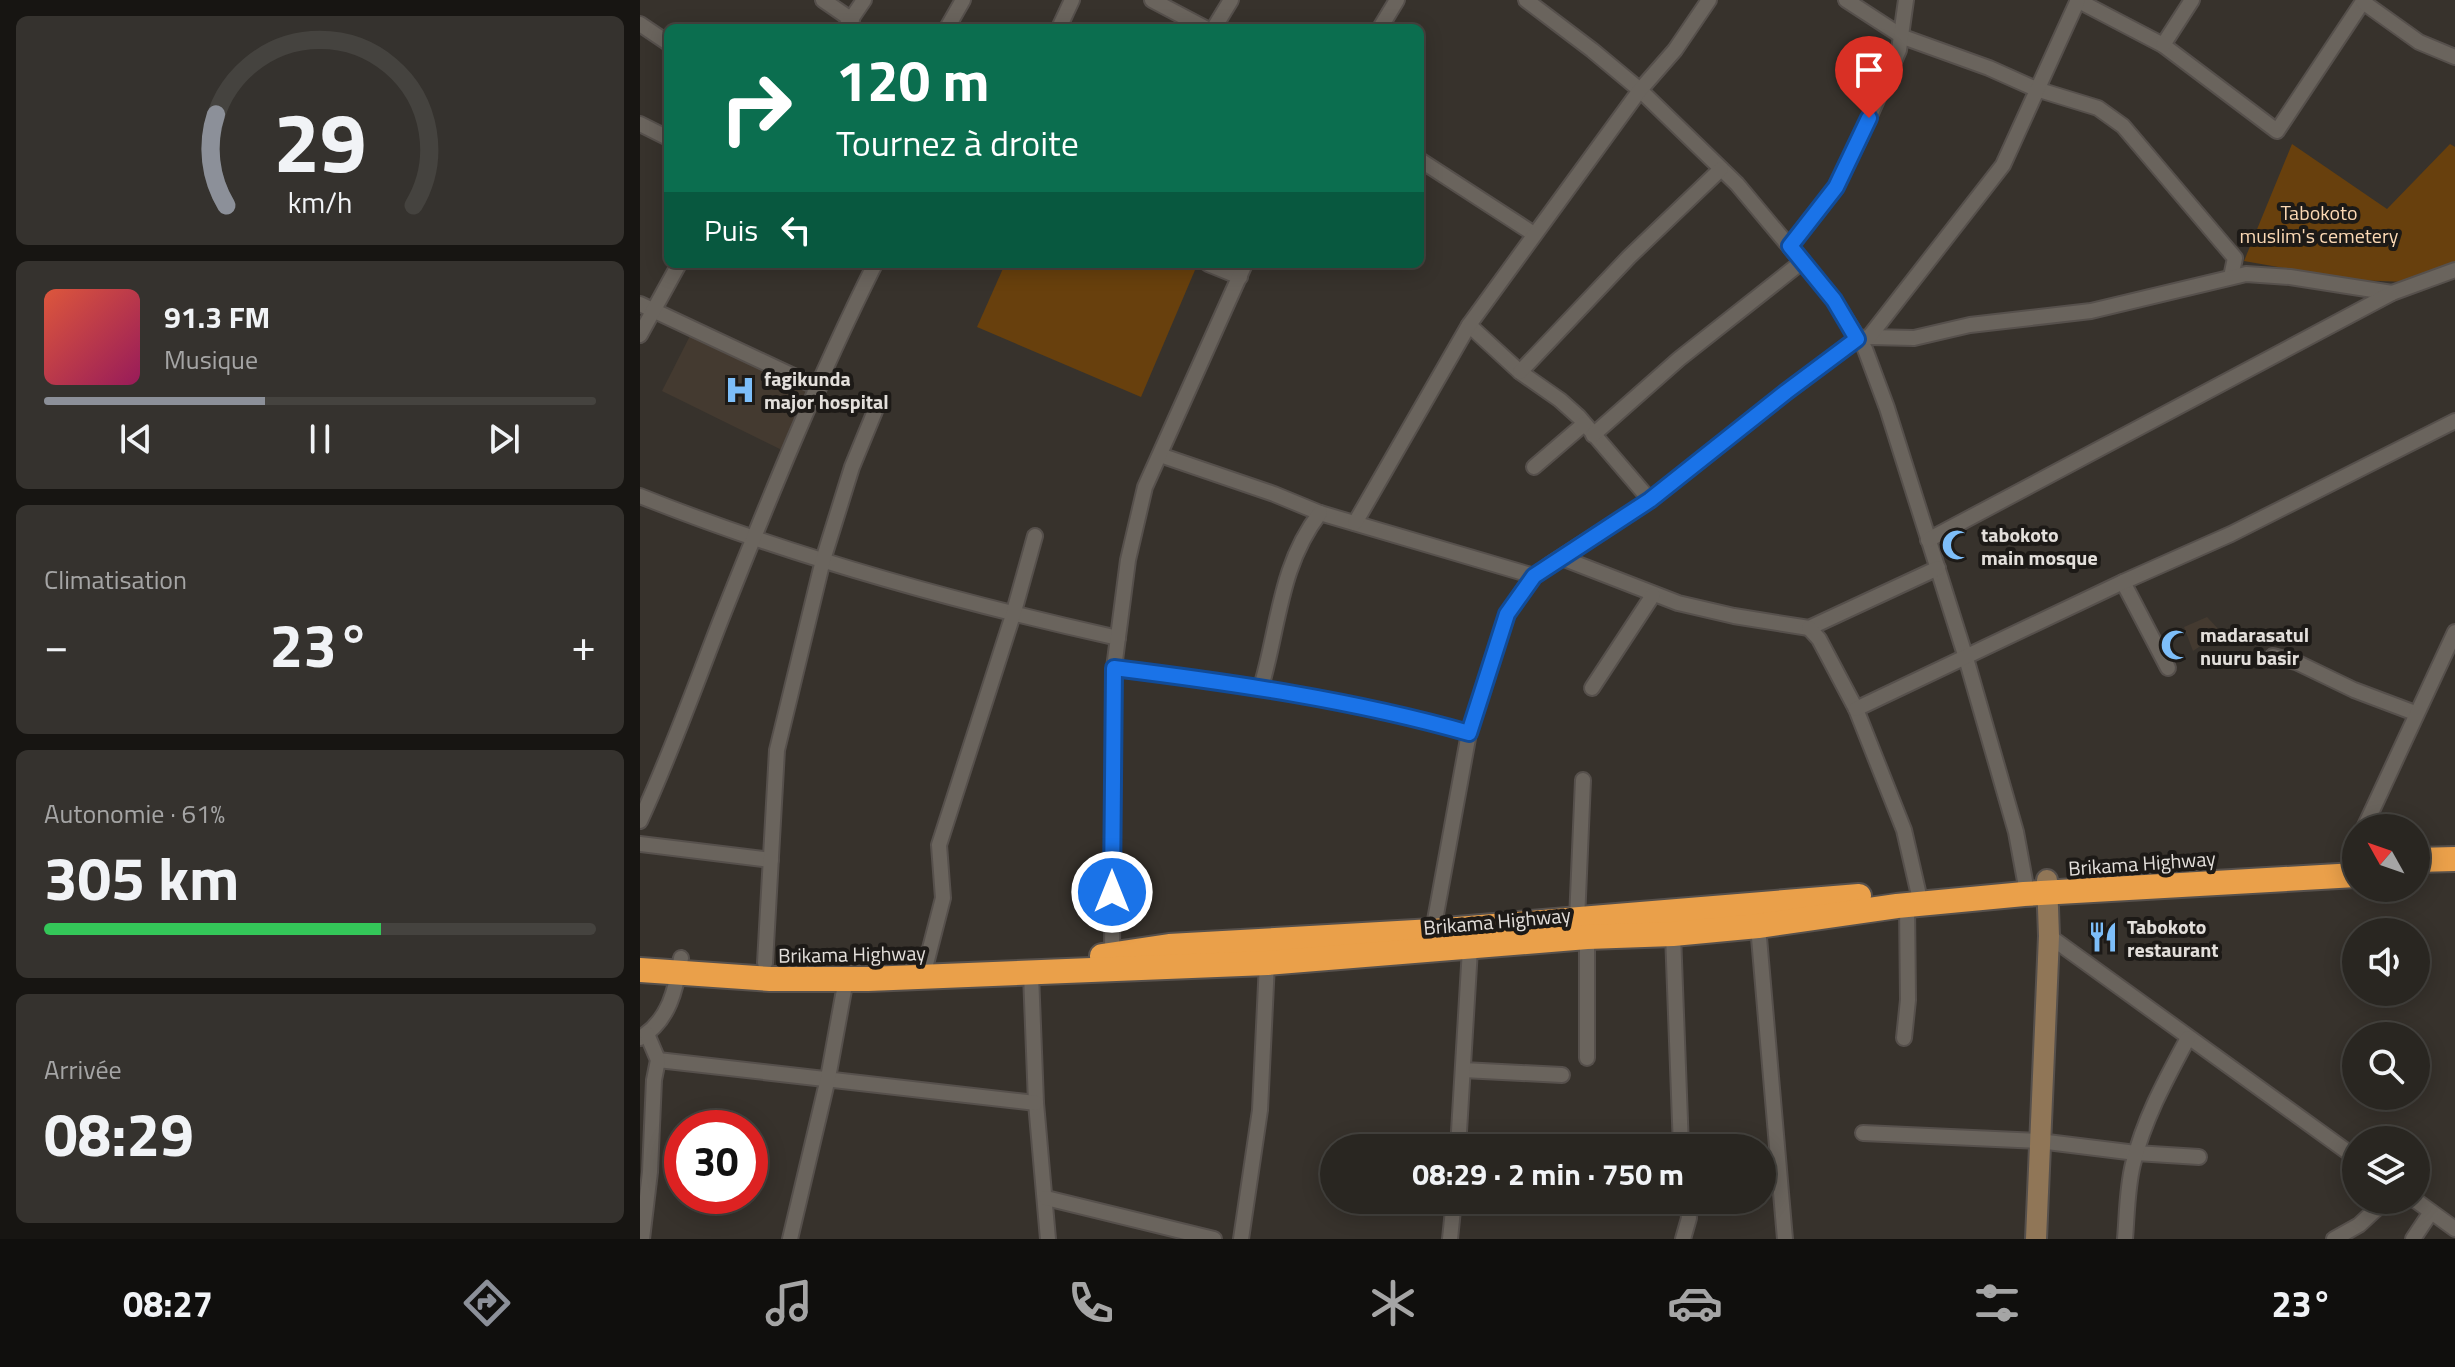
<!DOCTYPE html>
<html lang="fr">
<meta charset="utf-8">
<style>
:root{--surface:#292621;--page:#35322e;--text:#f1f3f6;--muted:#a5a5a5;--line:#45433f;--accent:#8c9099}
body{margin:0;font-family:"Titillium Web",sans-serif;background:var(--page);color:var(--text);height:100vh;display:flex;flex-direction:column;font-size:30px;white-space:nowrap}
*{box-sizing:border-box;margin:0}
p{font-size:26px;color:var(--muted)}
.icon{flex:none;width:44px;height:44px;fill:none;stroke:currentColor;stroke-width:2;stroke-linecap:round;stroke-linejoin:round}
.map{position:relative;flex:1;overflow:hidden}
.side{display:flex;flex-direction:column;gap:16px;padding:16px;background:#171512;width:640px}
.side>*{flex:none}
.guide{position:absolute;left:24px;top:24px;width:760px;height:244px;border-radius:12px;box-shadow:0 4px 20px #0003,0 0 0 2px var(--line);background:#0b6e4f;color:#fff;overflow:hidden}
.needle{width:52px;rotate:310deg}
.controls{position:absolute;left:1702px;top:814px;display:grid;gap:16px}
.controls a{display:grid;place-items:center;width:88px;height:88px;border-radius:50%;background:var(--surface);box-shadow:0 4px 20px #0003,0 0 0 2px var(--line);font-size:40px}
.speed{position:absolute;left:24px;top:1110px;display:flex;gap:16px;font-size:40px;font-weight:700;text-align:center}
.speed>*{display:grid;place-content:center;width:104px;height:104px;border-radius:50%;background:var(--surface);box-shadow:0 4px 20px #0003,0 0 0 2px var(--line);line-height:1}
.speed .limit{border:12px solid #d22;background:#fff;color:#111}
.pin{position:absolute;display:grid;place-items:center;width:68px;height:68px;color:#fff;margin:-82px -34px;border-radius:50% 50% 50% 0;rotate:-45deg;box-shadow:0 0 8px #0007}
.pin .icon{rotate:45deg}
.me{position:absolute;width:88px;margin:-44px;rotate:0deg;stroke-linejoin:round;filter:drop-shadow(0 0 6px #0008)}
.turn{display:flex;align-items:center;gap:28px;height:168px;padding:0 40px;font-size:36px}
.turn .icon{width:104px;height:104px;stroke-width:2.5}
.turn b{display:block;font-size:56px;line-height:68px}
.then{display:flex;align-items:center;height:76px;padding:0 40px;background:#0003;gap:16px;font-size:30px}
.big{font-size:60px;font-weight:700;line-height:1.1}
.side .card{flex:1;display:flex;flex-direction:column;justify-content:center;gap:12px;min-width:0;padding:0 28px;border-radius:12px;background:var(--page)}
.side .dial{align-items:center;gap:0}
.dial svg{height:208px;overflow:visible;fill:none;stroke:var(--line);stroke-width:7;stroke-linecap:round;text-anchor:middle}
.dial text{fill:var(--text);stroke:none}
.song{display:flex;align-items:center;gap:24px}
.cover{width:96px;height:96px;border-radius:12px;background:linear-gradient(135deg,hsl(10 70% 55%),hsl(330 70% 35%))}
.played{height:8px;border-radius:4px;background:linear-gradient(90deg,var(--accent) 40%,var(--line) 40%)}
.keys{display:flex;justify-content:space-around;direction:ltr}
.heat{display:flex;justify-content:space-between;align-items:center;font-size:44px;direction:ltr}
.charge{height:12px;border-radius:6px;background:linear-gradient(90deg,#34c759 61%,var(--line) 0)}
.trip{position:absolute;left:680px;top:1134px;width:456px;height:80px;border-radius:40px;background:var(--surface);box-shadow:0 4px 20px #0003,0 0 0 2px var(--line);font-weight:700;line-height:80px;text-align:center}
.tabs{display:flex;height:128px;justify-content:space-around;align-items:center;background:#100f0d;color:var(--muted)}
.tabs .icon{width:56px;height:56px}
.tabs .active{color:var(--accent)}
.tabs b{font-size:36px;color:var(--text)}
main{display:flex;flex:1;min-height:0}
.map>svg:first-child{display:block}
.built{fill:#443a30}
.green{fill:#68400d}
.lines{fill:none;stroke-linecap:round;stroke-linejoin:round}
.street-casing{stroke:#56504c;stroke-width:18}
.secondary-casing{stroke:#56504c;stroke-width:24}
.highway-casing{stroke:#56504c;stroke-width:28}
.street{stroke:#6a645d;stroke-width:14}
.secondary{stroke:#907657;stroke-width:20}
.highway{stroke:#eaa04a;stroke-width:24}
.route-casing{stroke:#114b97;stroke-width:20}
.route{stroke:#1a73e8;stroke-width:14}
.labels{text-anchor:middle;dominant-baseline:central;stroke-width:8;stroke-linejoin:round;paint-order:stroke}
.park-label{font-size:20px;fill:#fcd9b5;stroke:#1d1a17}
.poi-label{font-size:20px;font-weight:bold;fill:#e3dfdb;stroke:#1d1a17;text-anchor:start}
.street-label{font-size:20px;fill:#e3dfdb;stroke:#1d1a17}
</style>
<main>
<section class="side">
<div class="card dial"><svg viewBox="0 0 100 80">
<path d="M14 69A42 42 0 1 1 86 69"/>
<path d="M14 69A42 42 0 0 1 10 34" stroke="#8c9099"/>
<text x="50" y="56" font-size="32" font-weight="700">29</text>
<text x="50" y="72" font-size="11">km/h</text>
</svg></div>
<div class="card">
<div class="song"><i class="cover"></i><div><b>91.3 FM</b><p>Musique</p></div></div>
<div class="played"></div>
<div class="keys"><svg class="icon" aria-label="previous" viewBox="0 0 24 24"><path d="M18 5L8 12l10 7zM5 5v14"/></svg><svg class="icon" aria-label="pause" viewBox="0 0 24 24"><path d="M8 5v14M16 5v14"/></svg><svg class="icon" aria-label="next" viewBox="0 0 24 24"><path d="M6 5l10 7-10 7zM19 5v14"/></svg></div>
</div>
<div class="card"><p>Climatisation</p>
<div class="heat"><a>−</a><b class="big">23°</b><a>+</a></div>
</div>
<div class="card"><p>Autonomie · 61%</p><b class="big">305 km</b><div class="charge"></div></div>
<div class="card"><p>Arrivée</p><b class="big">08:29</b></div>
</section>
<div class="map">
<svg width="1815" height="1239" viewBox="0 0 1815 1239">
<rect width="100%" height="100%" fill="#37322c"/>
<!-- built -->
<g class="built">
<polygon points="54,328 177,389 146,452 22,391"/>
<polygon points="1567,617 1581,632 1553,651 1544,627"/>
</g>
<!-- green -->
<g class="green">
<polygon points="1652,144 1747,209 1810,144 1815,147 1815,263 1768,282 1713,280 1604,261"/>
<polygon points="365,264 542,264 555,270 501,397 337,327"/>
</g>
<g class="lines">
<!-- street casing -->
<g class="street-casing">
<g id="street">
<polyline points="183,0 212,20"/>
<polyline points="512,0 565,28"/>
<polyline points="886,0 952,50 1000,90 1097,184 1194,300 1225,349 1247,408 1326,658 1376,832 1385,881 1384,894"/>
<polyline points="1206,0 1263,37 1349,68 1396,89 1458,108 1483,126 1595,258 1591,277"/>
<polyline points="1437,0 1523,45 1637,131 1724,0"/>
<polyline points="1723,2 1779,42 1815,57"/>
<polyline points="0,24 28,43"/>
<polyline points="205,28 224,0"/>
<polyline points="307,28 323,0"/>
<polyline points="419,28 432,0"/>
<polyline points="574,28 591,0"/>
<polyline points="740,28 757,0"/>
<polyline points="1523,45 1552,0"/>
<polyline points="0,124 28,138"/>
<polyline points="780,160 894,234"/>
<polyline points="1150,246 1196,187 1220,138 1259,50 1266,0"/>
<polyline points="568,264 600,277"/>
<polyline points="0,304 179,388"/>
<polyline points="829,325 880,372 920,400 939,417 1010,500"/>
<polyline points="0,335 39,264"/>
<polyline points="1229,337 1274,338 1330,325 1451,311 1606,274 1650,277 1752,293"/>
<polyline points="880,372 989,257 1081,169"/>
<polyline points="953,435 1039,359 1163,261"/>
<polyline points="520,455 634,494 680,513 894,576"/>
<polyline points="894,467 944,424"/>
<path d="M0,496c155,62 316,106 478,142"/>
<polyline points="715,523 829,325 1000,90 1035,50 1069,0"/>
<polyline points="1288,540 1752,293 1815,270"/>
<polyline points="922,558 1038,603 1094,616 1169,628 1298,568"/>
<polyline points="1483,582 1528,668"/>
<polyline points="1169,628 1179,639 1216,709 1264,830 1278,891"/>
<polyline points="1633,656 1656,662 1714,690 1775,713"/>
<path d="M474,668c120,15 239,32 355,65"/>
<path d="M621,687c18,-60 18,-121 59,-174"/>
<polyline points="952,688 1013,595"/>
<polyline points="1216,709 1483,582 1591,534 1815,421"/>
<path d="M0,821c30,-65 54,-132 80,-199 48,-121 97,-242 155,-358"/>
<polyline points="1724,828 1815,632"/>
<polyline points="0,844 131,860"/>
<polyline points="1709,862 1716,846"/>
<polyline points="937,920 943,780"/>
<polyline points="1118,926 1145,1239"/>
<polyline points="793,931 829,733 867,614 884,589 894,576 912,563 1010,500 1146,392 1217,339 1229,337 1363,165 1438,0"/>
<polyline points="1033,934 1041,1148"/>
<polyline points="1409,936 1716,1158"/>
<polyline points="472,955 474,668 488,560 505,487 605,264"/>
<polyline points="125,963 137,750 183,560 212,467 235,411"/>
<polyline points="286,964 303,898 299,845 373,615 395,536"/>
<polyline points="391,974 396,1103 408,1239"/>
<path d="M0,1038c29,-17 36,-49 41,-80"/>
<polyline points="1264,1038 1268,1000 1267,905"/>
<polyline points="947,1058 947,937"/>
<polyline points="18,1060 396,1103"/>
<polyline points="823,1070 922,1075"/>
<polyline points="1223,1133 1399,1141 1496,1153 1559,1157"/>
<polyline points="818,1148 830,949"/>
<polyline points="406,1198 574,1239"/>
<polyline points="1775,1200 1815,1229"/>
<polyline points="2,1239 10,1172 14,1080 18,1060 7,1034"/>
<polyline points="150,1239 188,1078 206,979"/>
<polyline points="601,1239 620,1110 627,963"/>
<polyline points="810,1239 814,1200"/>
<polyline points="1043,1239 1049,1218 1047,1200"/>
<path d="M1485,1239c2,-24 2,-51 8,-75 11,-45 33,-85 55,-126"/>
<polyline points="1694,1239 1719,1225 1746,1200"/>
<polyline points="1773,1239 1791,1212"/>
</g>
</g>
<!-- secondary casing -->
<g class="secondary-casing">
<polyline id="secondary" points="1396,1239 1409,936 1407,880"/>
</g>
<!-- highway casing -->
<g class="highway-casing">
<g id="highway">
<polyline points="1776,860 1815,859"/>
<polyline points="462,956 529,946 793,931 1219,896"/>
<polyline points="0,970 130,979 228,979 627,963 947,937 1033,934 1118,926 1257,906 1384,894 1716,875"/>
</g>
</g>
<!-- street -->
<use href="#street" class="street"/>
<!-- secondary -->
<use href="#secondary" class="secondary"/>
<!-- highway -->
<use href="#highway" class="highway"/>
</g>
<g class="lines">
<!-- route casing -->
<g class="route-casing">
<path id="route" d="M472,892l2,-224c120,15 239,32 355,65l38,-119 27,-38 116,-76 136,-108 71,-53 -23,-39 -44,-54 46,-59 33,-69"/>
</g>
<!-- route -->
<use href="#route" class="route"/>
</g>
<!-- icons -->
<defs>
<g id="hospital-bare" transform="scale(2.4)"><path d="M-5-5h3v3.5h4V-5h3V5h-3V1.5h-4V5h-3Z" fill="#7dbef9" stroke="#1d1a17" stroke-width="2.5" paint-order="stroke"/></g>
<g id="mosque-bare" transform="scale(2.4)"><path d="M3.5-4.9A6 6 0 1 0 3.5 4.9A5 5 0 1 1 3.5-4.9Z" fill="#7dbef9" stroke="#1d1a17" stroke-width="2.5" paint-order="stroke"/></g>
<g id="restaurant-bare" transform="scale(2.4)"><path d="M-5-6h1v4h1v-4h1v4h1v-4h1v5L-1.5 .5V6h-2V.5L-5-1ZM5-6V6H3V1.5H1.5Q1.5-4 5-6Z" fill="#7dbef9" stroke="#1d1a17" stroke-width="2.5" paint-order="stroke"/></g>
</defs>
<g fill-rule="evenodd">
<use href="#hospital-bare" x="100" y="390"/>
<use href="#mosque-bare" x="1317" y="545"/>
<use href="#mosque-bare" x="1536" y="645"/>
<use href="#restaurant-bare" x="1463" y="937"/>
</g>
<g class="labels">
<!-- park labels -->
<g class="park-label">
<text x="1679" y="212">Tabokoto<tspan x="1679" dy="23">muslim's cemetery</tspan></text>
</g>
<!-- poi labels -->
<g class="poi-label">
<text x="124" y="378">fagikunda<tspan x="124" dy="23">major hospital</tspan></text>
<text x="1341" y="534">tabokoto<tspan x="1341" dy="23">main mosque</tspan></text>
<text x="1560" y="634">madarasatul<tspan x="1560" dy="23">nuuru basir</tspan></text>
<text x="1487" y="926">Tabokoto<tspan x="1487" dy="23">restaurant</tspan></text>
</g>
<!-- street labels -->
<g class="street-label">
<text transform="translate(1502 863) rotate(-4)">Brikama Highway</text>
<text transform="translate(857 921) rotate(-5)">Brikama Highway</text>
<text transform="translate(212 954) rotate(-1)">Brikama Highway</text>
</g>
</g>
</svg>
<div class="controls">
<a><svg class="needle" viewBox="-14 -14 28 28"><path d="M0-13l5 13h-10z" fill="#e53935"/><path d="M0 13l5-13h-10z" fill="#a5a5a5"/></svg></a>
<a><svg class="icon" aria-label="sound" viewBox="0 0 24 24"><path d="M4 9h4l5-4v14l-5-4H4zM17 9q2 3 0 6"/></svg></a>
<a><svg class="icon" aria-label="search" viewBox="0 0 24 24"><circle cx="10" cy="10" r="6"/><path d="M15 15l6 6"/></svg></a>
<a><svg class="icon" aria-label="layers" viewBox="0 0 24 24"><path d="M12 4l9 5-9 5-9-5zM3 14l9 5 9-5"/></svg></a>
</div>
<div class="speed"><div class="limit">30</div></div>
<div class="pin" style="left:1229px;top:118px;background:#d93025"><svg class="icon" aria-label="arrive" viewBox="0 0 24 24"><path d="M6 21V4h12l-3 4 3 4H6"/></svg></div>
<svg class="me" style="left:472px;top:892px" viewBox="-20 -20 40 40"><circle r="17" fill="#1a73e8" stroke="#fff" stroke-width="3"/><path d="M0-11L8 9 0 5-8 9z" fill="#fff"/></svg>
<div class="trip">08:29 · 2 min · 750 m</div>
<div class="guide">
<div class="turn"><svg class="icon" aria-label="right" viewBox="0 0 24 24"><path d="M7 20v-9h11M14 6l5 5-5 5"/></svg><div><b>120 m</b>Tournez à droite</div></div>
<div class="then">Puis<svg class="icon" aria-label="left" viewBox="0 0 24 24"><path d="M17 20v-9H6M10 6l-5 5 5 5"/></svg></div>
</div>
</div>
</main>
<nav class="tabs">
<b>08:27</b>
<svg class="icon active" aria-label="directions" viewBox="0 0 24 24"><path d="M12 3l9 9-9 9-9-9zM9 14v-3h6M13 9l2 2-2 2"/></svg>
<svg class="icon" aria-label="music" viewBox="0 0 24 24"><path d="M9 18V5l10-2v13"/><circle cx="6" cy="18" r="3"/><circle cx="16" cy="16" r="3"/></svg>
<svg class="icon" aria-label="phone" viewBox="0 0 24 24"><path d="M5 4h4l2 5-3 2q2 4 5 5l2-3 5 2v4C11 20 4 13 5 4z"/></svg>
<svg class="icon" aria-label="climate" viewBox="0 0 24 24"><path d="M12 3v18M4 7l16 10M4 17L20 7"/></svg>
<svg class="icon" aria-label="car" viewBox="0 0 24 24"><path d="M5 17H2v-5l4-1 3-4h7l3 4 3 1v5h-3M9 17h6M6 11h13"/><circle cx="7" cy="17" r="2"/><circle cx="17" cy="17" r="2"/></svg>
<svg class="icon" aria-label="filters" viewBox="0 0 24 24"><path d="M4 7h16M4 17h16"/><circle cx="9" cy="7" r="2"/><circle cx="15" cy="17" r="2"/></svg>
<b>23°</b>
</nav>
